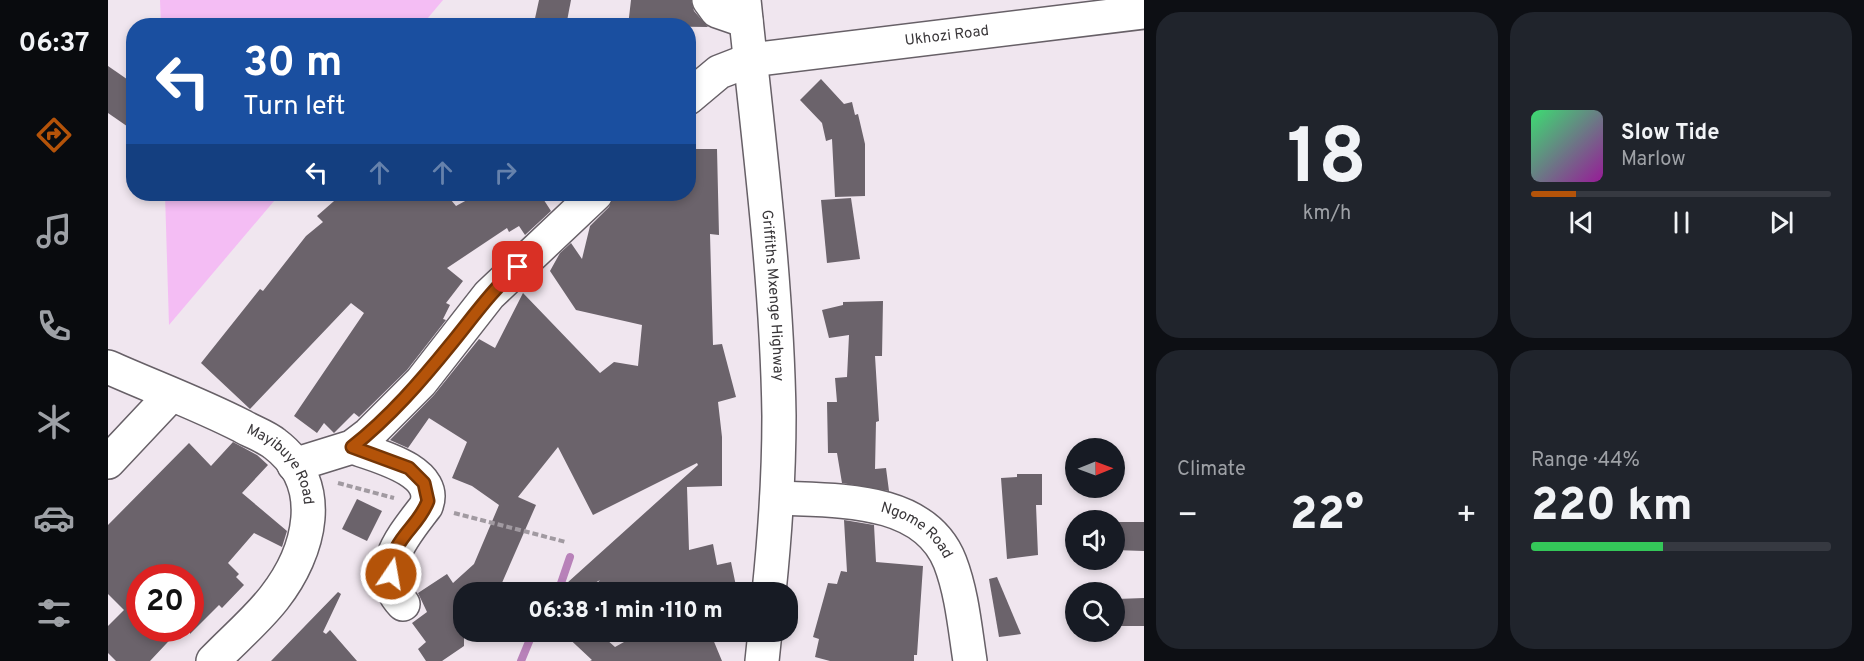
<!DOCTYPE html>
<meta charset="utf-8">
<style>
:root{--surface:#171b24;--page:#20242c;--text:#f1f3f6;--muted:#9ea1a6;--line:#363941;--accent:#b45309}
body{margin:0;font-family:Overpass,sans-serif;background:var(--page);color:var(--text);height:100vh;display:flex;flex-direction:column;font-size:22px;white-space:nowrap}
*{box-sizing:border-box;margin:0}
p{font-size:20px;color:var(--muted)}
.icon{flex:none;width:33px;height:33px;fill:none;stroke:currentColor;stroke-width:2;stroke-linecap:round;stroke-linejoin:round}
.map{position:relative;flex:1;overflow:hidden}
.sheet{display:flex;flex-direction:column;gap:12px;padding:12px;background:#0d0f14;width:720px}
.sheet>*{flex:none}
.top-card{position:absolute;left:18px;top:18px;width:570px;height:183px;border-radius:24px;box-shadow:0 3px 9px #0003;background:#1a4fa0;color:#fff;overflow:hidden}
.needle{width:39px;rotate:89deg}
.buttons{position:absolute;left:957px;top:438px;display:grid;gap:12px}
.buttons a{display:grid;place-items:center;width:60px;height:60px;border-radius:50%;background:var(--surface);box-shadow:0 3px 9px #0003;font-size:30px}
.speed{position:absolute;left:18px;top:564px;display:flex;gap:12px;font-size:30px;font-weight:700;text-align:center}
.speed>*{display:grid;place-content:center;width:78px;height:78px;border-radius:50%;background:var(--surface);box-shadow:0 3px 9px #0003;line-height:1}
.speed .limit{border:9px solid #d22;background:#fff;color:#111}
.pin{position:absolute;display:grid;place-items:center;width:51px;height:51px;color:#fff;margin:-26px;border-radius:12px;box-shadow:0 3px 9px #0006}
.me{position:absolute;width:66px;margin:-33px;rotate:12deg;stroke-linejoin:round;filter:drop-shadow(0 0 4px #0008)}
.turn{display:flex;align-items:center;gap:21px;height:126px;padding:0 18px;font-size:27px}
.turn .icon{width:78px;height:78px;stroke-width:2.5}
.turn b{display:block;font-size:42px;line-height:51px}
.lanes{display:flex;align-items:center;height:57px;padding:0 18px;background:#0003;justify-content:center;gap:30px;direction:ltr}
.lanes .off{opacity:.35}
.big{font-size:45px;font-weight:800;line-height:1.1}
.sheet .widget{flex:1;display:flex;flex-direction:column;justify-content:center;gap:9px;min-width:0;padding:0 21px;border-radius:24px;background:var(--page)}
.sheet .dial{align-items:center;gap:0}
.dial b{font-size:78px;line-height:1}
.song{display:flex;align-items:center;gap:18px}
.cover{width:72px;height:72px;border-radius:9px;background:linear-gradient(135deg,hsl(140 70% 55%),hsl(300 70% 35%))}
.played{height:6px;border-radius:3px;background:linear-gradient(90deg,var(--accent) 15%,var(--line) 15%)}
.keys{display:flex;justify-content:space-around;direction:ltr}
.heat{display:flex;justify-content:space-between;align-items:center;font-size:33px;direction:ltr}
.charge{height:9px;border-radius:4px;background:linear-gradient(90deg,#34c759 44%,var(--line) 0)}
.sheet .tiles{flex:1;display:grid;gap:12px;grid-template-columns:repeat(2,1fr)}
.trip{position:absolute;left:345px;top:582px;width:345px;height:60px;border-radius:24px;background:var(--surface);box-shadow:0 3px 9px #0003;font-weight:800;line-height:60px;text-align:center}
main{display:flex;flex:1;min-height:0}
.tab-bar{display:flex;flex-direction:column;width:108px;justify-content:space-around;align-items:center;background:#090b0e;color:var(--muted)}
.tab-bar .icon{width:42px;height:42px}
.tab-bar .selected{color:var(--accent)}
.tab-bar b{font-size:27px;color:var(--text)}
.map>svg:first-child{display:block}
.green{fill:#f4bdf4}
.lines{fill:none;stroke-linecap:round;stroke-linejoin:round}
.stream{stroke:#b881b9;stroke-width:8}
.building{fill:#6b636b}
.minor-casing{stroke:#676067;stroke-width:36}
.path{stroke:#a19aa1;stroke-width:4;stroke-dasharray:6 3;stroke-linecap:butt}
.minor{stroke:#fff;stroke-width:33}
.route-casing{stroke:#753606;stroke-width:15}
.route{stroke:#b45309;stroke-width:10}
.labels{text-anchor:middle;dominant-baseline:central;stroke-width:6;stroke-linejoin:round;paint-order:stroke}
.street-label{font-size:15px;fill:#393639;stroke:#fff}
</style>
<main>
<nav class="tab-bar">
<b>06:37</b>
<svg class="icon selected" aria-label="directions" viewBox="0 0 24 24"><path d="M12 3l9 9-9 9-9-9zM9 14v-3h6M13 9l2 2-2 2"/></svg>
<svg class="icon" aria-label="music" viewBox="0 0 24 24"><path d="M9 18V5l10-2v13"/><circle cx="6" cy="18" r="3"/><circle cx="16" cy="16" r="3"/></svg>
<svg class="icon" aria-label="phone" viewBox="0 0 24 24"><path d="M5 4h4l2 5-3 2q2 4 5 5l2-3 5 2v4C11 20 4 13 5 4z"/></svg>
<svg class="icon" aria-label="climate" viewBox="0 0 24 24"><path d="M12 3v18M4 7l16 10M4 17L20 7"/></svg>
<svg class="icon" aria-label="car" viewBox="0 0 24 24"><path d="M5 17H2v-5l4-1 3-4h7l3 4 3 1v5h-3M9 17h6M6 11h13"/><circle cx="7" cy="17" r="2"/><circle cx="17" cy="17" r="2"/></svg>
<svg class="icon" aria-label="filters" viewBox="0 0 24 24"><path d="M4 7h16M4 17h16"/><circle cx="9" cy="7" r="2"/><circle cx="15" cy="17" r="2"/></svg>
</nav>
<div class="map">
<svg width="1036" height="661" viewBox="0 0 1036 661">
<rect width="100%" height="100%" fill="#f0e6ef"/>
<!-- green -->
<g class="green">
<polygon points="52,0 335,0 314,25 53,26"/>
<polygon points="57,194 172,194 61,325"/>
</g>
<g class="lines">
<!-- stream -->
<g class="stream">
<polyline points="450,592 462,557"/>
<polyline points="413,661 425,632"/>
</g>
</g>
<!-- building -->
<g class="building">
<polygon points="431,0 463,0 458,26 426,23"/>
<polygon points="523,0 583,0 586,11 600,27 520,26"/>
<polygon points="0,66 26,84 26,131 0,113"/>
<polygon points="713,79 736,104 744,102 747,115 750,114 757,144 757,196 727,197 724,139 718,141 714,123 692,100"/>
<polygon points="580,149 609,149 611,235 602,234 605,345 614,344 628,397 610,402 614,437 614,486 579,487 581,550 605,544 609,565 623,562 628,586 622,587 623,592 481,592 492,580 472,592 449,592 590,465 589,463 485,515 450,447 410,497 428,505 390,592 356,592 356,646 334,661 318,661 310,649 318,642 304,623 319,612 310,593 339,574 345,583 366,564 391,505 364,486 344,478 359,442 321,418 300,448 282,440 326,395 371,339 387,348 415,293 492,373 506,362 530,366 534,325 468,310 442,271 452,253 463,243 474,259 482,226 501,207 506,194 580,194"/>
<polygon points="234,194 338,194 348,206 370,194 432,194 443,211 417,235 411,226 401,232 399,228 339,268 355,281 338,303 342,305 335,319 338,320 299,370 251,417 246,413 226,433 216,423 209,433 186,416 256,313 243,303 142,409 93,363 152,289 155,291 198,236 215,222 209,216"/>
<polygon points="743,198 752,259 719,263 713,200"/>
<polygon points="775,301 774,356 767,356 771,421 768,422 767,469 778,468 781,491 734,483 729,453 720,453 719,402 729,402 727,378 739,377 741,335 721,338 714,310 735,305 735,302"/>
<polygon points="125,442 149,455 160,465 134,493 179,531 174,547 146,533 120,563 131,574 128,577 136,585 114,608 111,605 82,634 82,578 32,578 32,628 73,628 42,661 8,661 0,653 0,626 16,610 0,594 0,525 81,443 103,466"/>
<polygon points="909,474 934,474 934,505 928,505 930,555 899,559 893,478 909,477"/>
<polygon points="249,499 274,511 259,541 234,529"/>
<polygon points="736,520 766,525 768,562 815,566 809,655 806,655 806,661 722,661 707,657 711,639 705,637 720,583 729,584 733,571 739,572"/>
<polygon points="1006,522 1036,522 1036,551 1006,550"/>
<polygon points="889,577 913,634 891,637 881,579"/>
<polygon points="230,592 233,594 215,632 218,634 222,630 249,661 163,661"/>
<polygon points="1036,598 1036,626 1010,626 1009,599"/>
<polygon points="454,632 490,632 507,647 534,632 602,632 614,661 482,661 484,660"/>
</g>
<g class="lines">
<!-- minor casing -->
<g class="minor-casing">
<g id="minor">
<polyline points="601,0 609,11 638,21"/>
<path id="s1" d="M636,0c14,137 33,278 35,416 0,59 -4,118 -10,176"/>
<path id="s2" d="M580,98l31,-26 31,-12 394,-48"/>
<path id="s3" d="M0,367c45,20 91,37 134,59 10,6 23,10 33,18 53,40 35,108 -1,154 -18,23 -41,42 -61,63"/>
<path d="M244,447c23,8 88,24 74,59 -20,27 -55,64 -23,98"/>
<polyline points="0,462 63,395"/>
<polyline points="186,465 244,447 261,434 313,382 381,295 488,194"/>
<path id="s4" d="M669,498c59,3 147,-2 173,64 12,31 15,67 20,99"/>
<polyline points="654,661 657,632"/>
</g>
</g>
<!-- path -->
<g class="path">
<polyline points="230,483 286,498"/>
<polyline points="346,513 458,542"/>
</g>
<!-- minor -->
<use href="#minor" class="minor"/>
</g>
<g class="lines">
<!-- route casing -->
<g class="route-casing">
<path id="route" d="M283,574c0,-37 26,-44 37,-73l-4,-18 -15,-15 -57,-21c38,-30 69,-66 99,-103 22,-27 41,-54 67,-77"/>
</g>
<!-- route -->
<use href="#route" class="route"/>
</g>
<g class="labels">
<!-- street labels -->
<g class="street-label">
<text stroke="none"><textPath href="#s2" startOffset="272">Ukhozi Road</textPath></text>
<text stroke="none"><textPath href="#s1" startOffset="297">Griffiths Mxenge Highway</textPath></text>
<text stroke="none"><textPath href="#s3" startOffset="204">Mayibuye Road</textPath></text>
<text stroke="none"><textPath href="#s4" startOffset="148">Ngome Road</textPath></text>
</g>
</g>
</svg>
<div class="buttons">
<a><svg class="needle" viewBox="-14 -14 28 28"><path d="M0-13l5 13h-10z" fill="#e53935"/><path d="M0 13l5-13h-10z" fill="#9ea1a6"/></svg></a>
<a><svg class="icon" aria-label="sound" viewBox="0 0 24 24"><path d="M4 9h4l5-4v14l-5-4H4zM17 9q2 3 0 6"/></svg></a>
<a><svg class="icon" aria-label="search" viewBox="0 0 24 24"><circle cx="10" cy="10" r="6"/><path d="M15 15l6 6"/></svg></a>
</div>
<div class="speed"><div class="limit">20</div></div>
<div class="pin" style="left:410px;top:267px;background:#d93025"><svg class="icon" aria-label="arrive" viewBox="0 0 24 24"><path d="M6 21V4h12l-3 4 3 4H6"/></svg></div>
<svg class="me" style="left:283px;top:574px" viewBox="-20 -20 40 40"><circle r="17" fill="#b45309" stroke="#fff" stroke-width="3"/><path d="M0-11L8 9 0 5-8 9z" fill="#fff"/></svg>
<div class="trip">06:38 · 1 min · 110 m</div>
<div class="top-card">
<div class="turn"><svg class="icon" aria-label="left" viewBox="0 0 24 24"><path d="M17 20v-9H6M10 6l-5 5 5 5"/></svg><div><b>30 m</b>Turn left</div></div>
<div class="lanes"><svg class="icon" aria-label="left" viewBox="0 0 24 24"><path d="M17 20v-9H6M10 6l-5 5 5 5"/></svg><svg class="icon off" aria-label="ahead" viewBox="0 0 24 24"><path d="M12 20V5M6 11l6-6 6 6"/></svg><svg class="icon off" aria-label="ahead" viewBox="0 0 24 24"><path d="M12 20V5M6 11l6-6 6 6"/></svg><svg class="icon off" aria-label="right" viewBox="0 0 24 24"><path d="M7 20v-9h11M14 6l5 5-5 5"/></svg></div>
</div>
</div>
<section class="sheet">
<div class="tiles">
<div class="widget dial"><b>18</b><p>km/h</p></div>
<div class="widget">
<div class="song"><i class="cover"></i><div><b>Slow Tide</b><p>Marlow</p></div></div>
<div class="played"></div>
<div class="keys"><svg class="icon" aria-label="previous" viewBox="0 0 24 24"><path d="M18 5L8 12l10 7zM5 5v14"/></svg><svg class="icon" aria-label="pause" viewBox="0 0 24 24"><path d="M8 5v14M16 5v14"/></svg><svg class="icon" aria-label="next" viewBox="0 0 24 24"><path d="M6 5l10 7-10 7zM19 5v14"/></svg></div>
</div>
<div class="widget"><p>Climate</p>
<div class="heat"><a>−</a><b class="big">22°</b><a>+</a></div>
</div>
<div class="widget"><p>Range · 44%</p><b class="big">220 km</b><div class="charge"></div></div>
</div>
</section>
</main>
